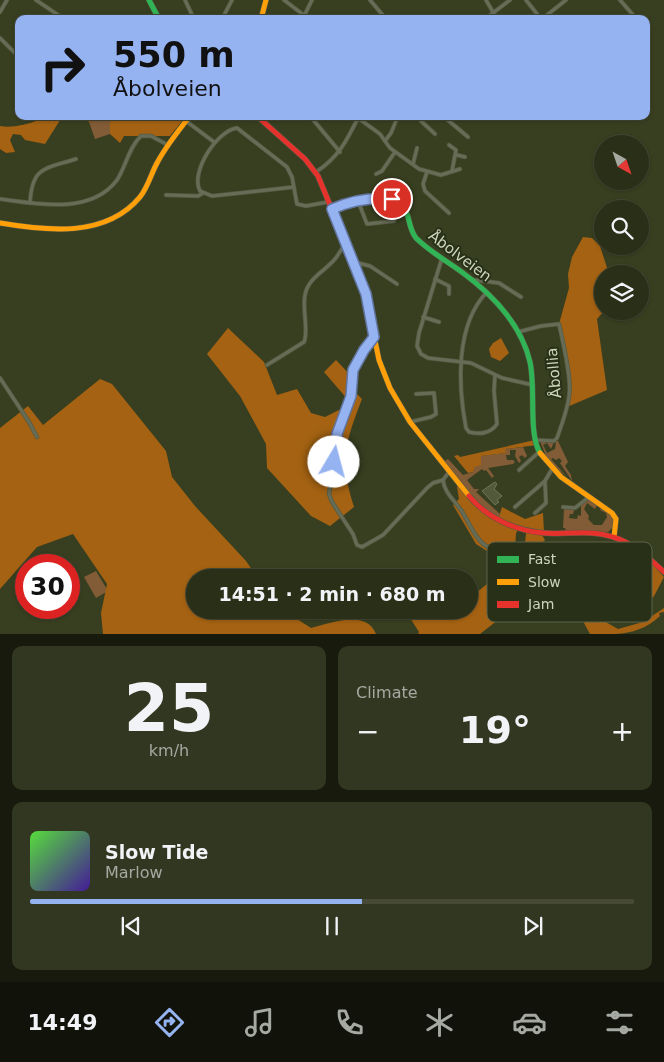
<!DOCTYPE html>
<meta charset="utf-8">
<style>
:root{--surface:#2a2f18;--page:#323721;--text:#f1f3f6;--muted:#a5a9a2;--line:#464a37;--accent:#95b2f1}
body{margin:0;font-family:"DejaVu Sans",sans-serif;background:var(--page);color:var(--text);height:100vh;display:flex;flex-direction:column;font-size:19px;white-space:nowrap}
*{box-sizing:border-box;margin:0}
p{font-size:16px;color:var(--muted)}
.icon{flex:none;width:28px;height:28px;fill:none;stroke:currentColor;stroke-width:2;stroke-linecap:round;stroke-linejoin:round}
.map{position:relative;height:634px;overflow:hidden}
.sheet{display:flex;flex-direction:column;gap:12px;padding:12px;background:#171a0d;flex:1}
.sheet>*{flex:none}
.hud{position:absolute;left:15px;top:15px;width:635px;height:105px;border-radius:10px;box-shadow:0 1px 4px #0004,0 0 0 1px var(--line);background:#95b2f1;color:#111;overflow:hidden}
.needle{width:32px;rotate:140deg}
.fabs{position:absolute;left:594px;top:135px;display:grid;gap:10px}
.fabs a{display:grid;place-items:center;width:55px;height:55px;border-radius:50%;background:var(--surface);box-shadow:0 1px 4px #0004,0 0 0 1px var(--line);font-size:25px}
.speed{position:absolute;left:15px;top:554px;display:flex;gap:10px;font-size:25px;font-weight:700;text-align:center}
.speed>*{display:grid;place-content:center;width:65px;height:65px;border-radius:50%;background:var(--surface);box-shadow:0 1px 4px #0004,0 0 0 1px var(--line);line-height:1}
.speed .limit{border:8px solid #d22;background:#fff;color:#111}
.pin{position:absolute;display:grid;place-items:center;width:42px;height:42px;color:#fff;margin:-21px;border:2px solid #fff;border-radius:50%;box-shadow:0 1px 5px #0007}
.me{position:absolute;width:55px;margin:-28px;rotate:8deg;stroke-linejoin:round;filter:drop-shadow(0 0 4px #0008)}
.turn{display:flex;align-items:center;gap:18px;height:105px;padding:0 15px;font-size:22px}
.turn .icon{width:65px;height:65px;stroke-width:2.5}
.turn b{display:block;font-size:35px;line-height:42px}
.big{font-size:38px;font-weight:800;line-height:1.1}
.sheet .tile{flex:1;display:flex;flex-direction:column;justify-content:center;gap:8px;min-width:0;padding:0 18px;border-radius:10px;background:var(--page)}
.sheet .dial{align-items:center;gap:0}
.dial b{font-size:65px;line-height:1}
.song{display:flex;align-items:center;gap:15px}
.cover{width:60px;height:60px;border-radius:8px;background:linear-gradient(135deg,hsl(110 70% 55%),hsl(260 70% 35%))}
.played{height:5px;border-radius:2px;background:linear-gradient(90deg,var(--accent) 55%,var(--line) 55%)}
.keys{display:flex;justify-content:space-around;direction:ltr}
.heat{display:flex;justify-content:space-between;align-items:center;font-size:28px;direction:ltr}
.sheet .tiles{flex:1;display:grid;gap:12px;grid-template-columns:1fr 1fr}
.tile:last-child{grid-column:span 2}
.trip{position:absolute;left:186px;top:569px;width:292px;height:50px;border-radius:25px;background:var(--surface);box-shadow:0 1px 4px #0004,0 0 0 1px var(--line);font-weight:800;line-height:50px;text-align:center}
.menu{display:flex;height:80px;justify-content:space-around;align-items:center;background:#11130a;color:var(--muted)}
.menu .icon{width:35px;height:35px}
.menu .on{color:var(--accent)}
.menu b{font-size:22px;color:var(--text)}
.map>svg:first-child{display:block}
.green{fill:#825c36}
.forest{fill:#a46212}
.building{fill:#52593b;stroke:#6e745b}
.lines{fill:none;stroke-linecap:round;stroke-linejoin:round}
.street-casing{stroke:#555b43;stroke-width:4.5}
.fast-casing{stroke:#555b43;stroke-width:6}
.slow-casing{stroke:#555b43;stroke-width:6}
.jam-casing{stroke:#555b43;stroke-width:6}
.street{stroke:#676c56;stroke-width:3}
.fast{stroke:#30b455;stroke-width:5}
.slow{stroke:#ff9f0a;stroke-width:5}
.jam{stroke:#e5322d;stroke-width:5}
.route-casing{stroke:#61749d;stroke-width:12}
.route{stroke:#95b2f1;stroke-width:9}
.labels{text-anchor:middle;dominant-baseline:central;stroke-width:4;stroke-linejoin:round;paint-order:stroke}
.street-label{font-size:15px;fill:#cdd6b9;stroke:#293018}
.key{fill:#293018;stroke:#5a6248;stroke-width:1}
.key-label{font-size:14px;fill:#cdd6b9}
</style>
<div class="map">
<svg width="664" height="635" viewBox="0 0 664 635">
<rect width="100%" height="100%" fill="#383f20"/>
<!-- green -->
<g class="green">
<polygon points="103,119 110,121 110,134 95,139 89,122"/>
<polygon points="540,441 554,442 551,449 547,443 543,445 547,453 555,449 556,441 558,441 568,462 565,466 571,475 572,481 560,463 562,461 559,458 556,460 553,458 551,459 567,477 548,461"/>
<polygon points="431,444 445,461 448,459 463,475 473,472 475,466 481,465 480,456 505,453 505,449 523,447 527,456 525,458 522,455 519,457 521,461 519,463 515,456 516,450 510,450 510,455 506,455 507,460 513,460 515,462 513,464 488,468 494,476 492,478 486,470 484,471 482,469 467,480 474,489 479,489 476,492 500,514 499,517 485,511 428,445"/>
<polygon points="590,498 598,503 595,509 587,503 584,509 589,516 588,519 594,525 602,525 607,517 606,513 600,510 602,507 614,517 614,526 608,532 566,531 565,528 563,528 564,509 574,510 573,514 570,514 569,518 577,519 578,515 581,516 581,506"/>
<polygon points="96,571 108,591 96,598 84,577"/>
</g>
<!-- forest -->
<g class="forest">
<path d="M34,116l28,1 -17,27 -20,-4 -4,-5 -8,-1 -3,6 5,12 -9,1 -6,-4v-23c11,2 27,-1 38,-6z"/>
<polygon points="85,116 167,116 172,121 182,121 170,136 124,136 120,143 110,134 110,121 103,119 89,122"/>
<polygon points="583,237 592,238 600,246 609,274 602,274 604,311 597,319 607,390 567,407 570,395 559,324 569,288 568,274 572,257"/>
<path d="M228,328l36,34 13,33 20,-6 14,24 14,4 20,-10 4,-6 -25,-29 12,-12 19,20 -1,11 8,8c-17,44 -23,62 -8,108l-24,19 -19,-10 -44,-48 -1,-24 -26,-48 -33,-42z"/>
<polygon points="501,338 509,353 500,361 491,357 489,349 493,343"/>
<path d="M100,379l12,5 54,67 6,26 23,29 51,55 11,16 -62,1v32h88l28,18c20,-5 55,-19 65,6h-273l-2,-21 6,-29 -34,-50 -36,13 -37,42v-161l28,-22 15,19z"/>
<polygon points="535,440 537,445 505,449 506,453 481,456 481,465 475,467 473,472 468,473 454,456 458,455 460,457"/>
<polygon points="458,483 485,511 499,517 502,507 525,519 543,513 544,533 519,529 516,533 515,549 499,564 530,576 581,577 589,561 611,542 604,560 598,596 591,600 575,603 545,604 527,612 498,620 480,634 418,634 419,632 405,610 470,610 476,593 487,584 494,574 496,557 476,544 453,505 459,499 457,487"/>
<polygon points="526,533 542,535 545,540 530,555 525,545"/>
<polygon points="652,564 664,577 653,598 650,590 652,588 645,570"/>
<path d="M664,608v4l-5,1 1,3c-20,19 -43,19 -70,18l-6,-11 4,-11 11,-1 5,10 14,8 25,-7z"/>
</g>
<!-- building -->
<polygon class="building" points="495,482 497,484 494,489 502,496 497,500 499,502 495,505 482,491"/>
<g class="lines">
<!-- street casing -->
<g class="street-casing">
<g id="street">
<polyline points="36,0 64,19"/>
<polyline points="185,0 194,19"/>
<polyline points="284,0 309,19"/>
<polyline points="370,0 386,19"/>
<polyline points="486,0 497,19"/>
<polyline points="526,0 541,19"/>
<polyline points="620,0 634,16"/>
<polyline points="0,12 7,0"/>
<polyline points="305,14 312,0"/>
<polyline points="222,19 232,0"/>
<polyline points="485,19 510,0"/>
<polyline points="542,19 566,0"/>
<polyline points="0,38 19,57"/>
<polyline points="310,116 340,152"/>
<polyline points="421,116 421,121 435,134"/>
<polyline points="443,116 468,137"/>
<polyline points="358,118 380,134 390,148 419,169 441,175 460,169"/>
<polyline points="186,121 214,142"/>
<polyline points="385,141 391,133 398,116"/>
<polyline points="449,145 456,150 452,171"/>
<polyline points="457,155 465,157"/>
<polyline points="413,164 417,148"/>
<path d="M316,172c23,-15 31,-32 43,-56"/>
<polyline points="427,172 423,184 425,191 449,213"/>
<polyline points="376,174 382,171 395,152"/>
<path d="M294,187l-82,9 -12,-5c-10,-18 16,-60 37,-63l50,39 5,10 5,27 9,2 22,-4"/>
<polyline points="166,195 198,196 203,193"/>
<path d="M0,199c37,5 91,16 117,-19 9,-14 12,-33 24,-44h10l17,9"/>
<polyline points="358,201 367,224 394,221"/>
<path d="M30,203c2,-37 15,-34 46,-44"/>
<polyline points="442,258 419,333 417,346 421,354 428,358 471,363 502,378 533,385"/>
<polyline points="354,262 370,266 397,284"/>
<polyline points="435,279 449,286 449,294"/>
<polyline points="475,280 499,283 521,297"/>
<path d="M487,292c-32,33 -29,94 -21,136l3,4c11,3 22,1 28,-8l-3,-33 1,-16"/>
<polyline points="423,317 439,322"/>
<path d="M518,332l23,-6 18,-2c4,19 13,55 10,73 -2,14 -7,27 -12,41l-3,3 -19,-1"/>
<polyline points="374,337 369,342 353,371 351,396 337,434 338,446 329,494 332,502 353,534 357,545 362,547 383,535 427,488 433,483 443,480"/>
<path d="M267,365l37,-23c5,-11 -2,-32 1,-47 3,-17 19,-23 30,-36 4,-5 7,-11 11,-16"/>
<polyline points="0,378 29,422 37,437"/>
<polyline points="410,422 431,417 436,414 434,393 416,394"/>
<polyline points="519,470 539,452"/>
<path d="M449,472l-6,8c1,12 11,20 18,30 14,21 16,43 49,40"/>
<polyline points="515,507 545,481 552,469"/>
<polyline points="563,507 575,508 589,497"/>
<polyline points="535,513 546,503 545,482"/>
</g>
</g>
<!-- fast casing -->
<g class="fast-casing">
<g id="fast">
<polyline points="149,0 159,19"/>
<path d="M332,209c17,-7 61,-22 73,0 5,10 4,20 11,29 13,13 29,22 43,32 32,23 62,53 71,92 6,27 -2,71 10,91"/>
</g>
</g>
<!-- slow casing -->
<g class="slow-casing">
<g id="slow">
<polyline points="261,19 266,0"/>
<path d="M0,223c47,8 106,15 140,-26 8,-10 11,-23 17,-34 9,-17 21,-32 33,-47"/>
<polyline points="354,263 364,287 379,360 390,388 410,422 469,496"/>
<polyline points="540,453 561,477 612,513 616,519 614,537"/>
</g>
</g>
<!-- jam casing -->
<g class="jam-casing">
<g id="jam">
<polyline points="257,116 305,159 318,176 354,263"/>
<path d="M469,496c18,22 47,35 75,37 23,2 46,-4 69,4 20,6 36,21 51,35"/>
</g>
</g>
<!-- street -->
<use href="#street" class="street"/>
<!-- fast -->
<use href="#fast" class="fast"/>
<!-- slow -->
<use href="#slow" class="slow"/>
<!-- jam -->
<use href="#jam" class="jam"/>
</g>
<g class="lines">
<!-- route casing -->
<g class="route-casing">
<path id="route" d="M334,462l4,-16 -1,-12 14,-38 2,-26 11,-20 10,-13 -8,-43 -34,-85c18,-8 40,-12 60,-10"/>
</g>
<!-- route -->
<use href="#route" class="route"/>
</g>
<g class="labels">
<!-- street labels -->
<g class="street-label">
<text transform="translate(460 256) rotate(37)">Åbolveien</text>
<text transform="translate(554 373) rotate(-95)">Åbollia</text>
</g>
</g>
<!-- legend -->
<rect x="487" y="542" width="165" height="80" rx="8" class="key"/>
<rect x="497" y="556" width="22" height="7" fill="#30b455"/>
<rect x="497" y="579" width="22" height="6" fill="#ff9f0a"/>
<rect x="497" y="601" width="22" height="7" fill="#e5322d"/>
<g class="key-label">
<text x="528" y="564">Fast</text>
<text x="528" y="587">Slow</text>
<text x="528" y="609">Jam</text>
</g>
</svg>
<div class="fabs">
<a><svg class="needle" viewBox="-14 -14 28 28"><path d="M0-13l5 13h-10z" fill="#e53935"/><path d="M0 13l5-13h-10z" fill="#a5a9a2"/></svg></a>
<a><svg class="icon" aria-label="search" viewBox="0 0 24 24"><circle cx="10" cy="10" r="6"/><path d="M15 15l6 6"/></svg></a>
<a><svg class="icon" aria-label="layers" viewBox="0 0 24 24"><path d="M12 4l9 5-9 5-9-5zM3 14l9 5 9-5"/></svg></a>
</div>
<div class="speed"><div class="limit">30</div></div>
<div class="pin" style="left:392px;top:199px;background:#d93025"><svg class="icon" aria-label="arrive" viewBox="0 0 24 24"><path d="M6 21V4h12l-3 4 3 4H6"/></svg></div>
<svg class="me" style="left:334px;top:462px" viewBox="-20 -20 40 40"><circle r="19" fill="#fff"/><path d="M0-13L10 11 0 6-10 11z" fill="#95b2f1"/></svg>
<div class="trip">14:51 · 2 min · 680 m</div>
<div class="hud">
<div class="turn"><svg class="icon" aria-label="right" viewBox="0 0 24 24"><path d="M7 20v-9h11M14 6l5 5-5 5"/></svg><div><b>550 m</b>Åbolveien</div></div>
</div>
</div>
<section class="sheet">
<div class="tiles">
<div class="tile dial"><b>25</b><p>km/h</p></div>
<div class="tile"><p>Climate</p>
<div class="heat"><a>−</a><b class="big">19°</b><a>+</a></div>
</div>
<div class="tile">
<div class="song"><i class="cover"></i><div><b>Slow Tide</b><p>Marlow</p></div></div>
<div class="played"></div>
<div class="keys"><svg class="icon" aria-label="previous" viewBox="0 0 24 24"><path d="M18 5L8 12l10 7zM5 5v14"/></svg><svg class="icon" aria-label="pause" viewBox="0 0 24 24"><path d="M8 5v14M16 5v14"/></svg><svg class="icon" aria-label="next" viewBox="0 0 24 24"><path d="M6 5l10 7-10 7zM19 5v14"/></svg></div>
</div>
</div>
</section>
<nav class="menu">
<b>14:49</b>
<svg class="icon on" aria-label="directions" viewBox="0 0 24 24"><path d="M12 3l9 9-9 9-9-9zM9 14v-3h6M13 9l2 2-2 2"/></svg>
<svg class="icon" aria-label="music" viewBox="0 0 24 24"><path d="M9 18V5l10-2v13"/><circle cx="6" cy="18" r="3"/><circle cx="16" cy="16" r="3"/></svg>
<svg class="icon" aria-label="phone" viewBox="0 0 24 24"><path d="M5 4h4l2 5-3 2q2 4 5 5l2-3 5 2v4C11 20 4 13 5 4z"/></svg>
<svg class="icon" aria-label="climate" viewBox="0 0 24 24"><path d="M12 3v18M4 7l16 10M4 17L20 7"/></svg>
<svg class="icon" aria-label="car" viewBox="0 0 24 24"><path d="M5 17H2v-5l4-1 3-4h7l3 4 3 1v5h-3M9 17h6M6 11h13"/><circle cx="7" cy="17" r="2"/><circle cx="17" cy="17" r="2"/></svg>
<svg class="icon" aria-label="filters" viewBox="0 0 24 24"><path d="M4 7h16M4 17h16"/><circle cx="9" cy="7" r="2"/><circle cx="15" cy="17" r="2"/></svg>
</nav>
